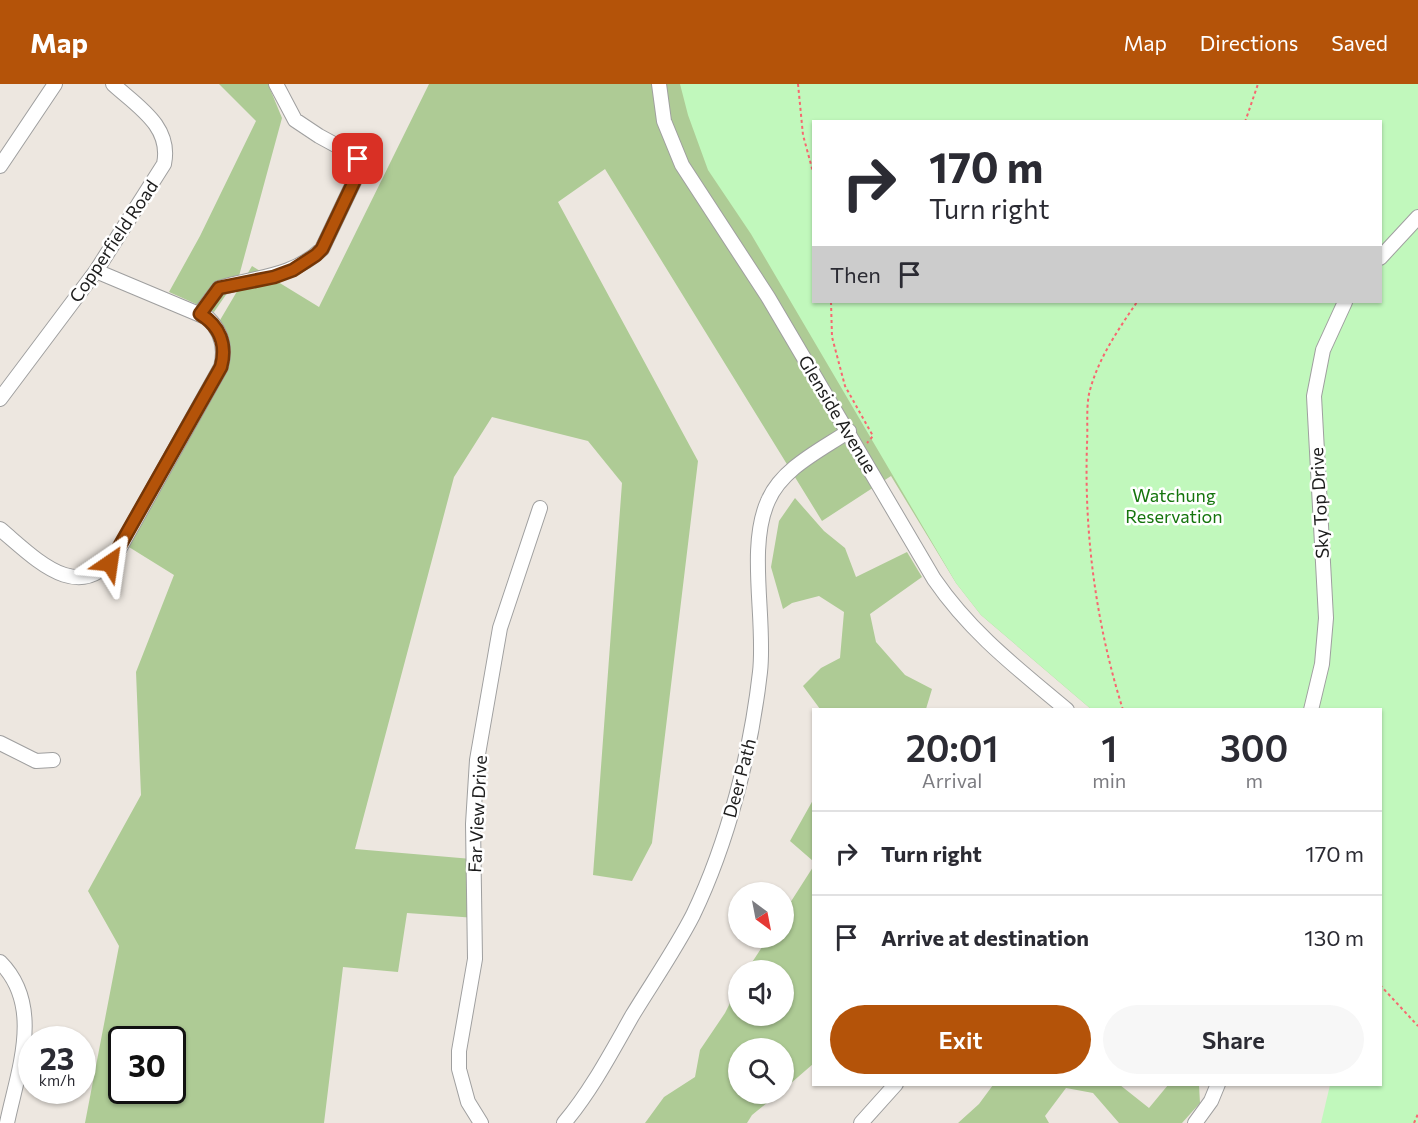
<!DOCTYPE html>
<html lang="en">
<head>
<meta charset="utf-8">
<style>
	:root { --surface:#fff; --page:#f7f7f7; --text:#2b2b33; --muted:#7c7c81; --line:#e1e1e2; --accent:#b45309 }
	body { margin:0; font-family:Commissioner,sans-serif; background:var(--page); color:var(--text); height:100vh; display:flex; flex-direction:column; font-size:22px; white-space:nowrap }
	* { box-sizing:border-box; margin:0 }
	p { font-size:20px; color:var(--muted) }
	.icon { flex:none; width:33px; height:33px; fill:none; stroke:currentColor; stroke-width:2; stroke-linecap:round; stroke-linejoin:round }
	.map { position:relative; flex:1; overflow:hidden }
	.details { position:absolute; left:812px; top:624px; width:570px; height:378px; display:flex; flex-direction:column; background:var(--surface); border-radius:0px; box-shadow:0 2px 4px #0004 }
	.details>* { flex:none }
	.hud { position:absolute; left:812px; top:36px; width:570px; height:183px; border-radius:0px; box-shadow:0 2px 4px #0004; background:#fff; color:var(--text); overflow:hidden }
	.needle { width:39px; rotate:148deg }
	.buttons { position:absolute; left:728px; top:798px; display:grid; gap:12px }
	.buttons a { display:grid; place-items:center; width:66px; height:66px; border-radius:50%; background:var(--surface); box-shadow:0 2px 4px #0004; font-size:30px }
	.speed { position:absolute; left:18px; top:942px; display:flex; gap:12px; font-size:30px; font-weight:700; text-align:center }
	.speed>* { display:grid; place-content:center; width:78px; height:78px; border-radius:50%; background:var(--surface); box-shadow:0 2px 4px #0004; line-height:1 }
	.speed small { font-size:15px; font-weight:400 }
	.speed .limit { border:3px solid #111; border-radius:9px; background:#fff; color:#111 }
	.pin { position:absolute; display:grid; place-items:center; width:51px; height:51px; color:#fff; margin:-26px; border-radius:12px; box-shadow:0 3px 9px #0006 }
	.me { position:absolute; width:66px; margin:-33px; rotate:32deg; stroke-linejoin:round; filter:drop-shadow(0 0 4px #0008) }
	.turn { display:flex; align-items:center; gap:21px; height:126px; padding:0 18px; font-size:27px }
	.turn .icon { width:78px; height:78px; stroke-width:2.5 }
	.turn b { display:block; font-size:42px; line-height:51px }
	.then { display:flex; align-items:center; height:57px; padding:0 18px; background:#0003; gap:12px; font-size:22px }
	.eta { display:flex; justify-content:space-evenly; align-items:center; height:102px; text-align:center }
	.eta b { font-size:36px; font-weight:600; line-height:42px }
	.action { display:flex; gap:12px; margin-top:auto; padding:12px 18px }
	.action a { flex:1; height:69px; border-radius:36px; background:var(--accent); color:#fff; font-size:24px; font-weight:600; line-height:69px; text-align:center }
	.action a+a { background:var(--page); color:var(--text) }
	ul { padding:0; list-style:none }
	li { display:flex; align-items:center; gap:18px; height:84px; padding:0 18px; border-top:2px solid var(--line) }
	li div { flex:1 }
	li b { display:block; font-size:22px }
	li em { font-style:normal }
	header { display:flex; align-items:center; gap:36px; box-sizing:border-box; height:84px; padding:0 30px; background:var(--accent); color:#fff }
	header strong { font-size:28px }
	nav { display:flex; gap:33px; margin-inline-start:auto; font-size:21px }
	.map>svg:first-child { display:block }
</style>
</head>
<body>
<header>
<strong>Map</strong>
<nav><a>Map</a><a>Directions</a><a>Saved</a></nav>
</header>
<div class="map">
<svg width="1418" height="1039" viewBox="0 0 1418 1039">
	<rect width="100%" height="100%" fill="#ede7e0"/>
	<!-- forest -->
	<path fill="#aecb95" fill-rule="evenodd" d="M 219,0 L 268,0 L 282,34 L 239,192 L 214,228 L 169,208 L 200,152 L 256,37 Z
		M 429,0 L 1418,0 L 1380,38 L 813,38 L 813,218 L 1091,625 L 981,531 L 956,499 L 891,392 L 822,437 L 605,85 L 558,118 L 698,377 L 652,759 L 632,797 L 593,791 L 622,399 L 588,357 L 492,333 L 454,393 L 355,765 L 472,775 L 476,834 L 407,829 L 398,888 L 343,883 L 324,1039 L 85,1039 L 119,862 L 88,807 L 141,711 L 136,588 L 174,491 L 116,455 L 220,281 L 213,248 L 252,182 L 319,223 ZM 122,956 L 172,956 L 172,1006 L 122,1006 Z
		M 795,414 L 824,447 L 845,464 L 856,493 L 907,468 L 922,493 L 870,530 L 876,558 L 905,591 L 932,605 L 926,625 L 820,625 L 803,602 L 821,584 L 840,574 L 844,528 L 819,512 L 792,519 L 783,525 L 771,483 L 779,437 Z
		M 813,716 L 813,777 L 790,757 Z
		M 813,783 L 813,980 L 783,1006 L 783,964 L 738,964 L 738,1010 L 778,1010 L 752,1031 L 747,1039 L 645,1039 L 664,1013 L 695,993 L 700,966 L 725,929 L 738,903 L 738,932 L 783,932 L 783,886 L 747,886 L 768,854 L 783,854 L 783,830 Z
		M 993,1001 L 1120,1001 L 1149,1024 L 1168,1001 L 1199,1001 L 1200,1019 L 1182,1039 L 1119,1039 L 1093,1009 L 1066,1004 L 1045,1032 L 1049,1039 L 958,1039 L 979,1020 Z"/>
	<!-- park -->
	<path fill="#c1f8bc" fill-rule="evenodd" d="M 680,0 L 1418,0 L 1418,1039 L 1321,1039 L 1330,1001 L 1380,1000 L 1380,626 L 1091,625 L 981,531 L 956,499 L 751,150 L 708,86 L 688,31 ZM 813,38 L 1380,38 L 1380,218 L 813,218 Z"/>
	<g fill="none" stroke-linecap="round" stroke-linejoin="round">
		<!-- minor casing -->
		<g stroke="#9f9f9f" stroke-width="16">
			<path id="minor" d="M 659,0 L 664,37 L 682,81 L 768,213 L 934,495 C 971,549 1017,584 1067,626
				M 0,82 L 55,0
				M 1380,174 L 1418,133
				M 200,229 L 219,204 C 255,193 293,193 322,165 L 360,85 L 358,75 L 354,71 L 319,52 L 295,36 L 276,0
				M 0,315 L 96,187 L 164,80 C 172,42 137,22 113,0
				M 0,445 C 35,474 79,523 117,469 L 221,283 C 226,264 222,248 208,234 L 96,187
				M 1311,626 L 1322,580 L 1326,534 L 1314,312 L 1323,266 L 1345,218
				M 0,659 L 36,677 L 53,676
				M 0,878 C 44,922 18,986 7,1039
				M 481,1039 L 468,1018 L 459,985 L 459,967 L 475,875 L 473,740 L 477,676 L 500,544 L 540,424
				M 564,1039 C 591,1007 611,969 632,932 C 652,899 675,866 693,831 C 728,758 751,668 760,588 C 766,537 747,463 768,417 C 782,384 821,366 849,347
				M 861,1039 L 896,1000
				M 1195,1039 L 1211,1017 L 1218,1000"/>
		</g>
		<!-- path -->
		<path stroke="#f7676f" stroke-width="2" stroke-dasharray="3 3" stroke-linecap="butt" d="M 798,0 L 803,51 L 813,88
			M 1245,38 L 1258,0
			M 831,218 L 832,253 L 845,302 L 873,352 L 867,359
			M 1123,626 C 1096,540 1084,450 1087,360 C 1088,344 1086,326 1089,310 C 1097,276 1118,246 1137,218
			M 1380,901 L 1418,942
			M 1414,1039 L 1418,1030"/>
		<!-- minor -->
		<use href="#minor" stroke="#fff" stroke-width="14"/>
	</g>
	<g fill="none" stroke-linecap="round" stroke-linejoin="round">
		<!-- route casing -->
		<g stroke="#753606" stroke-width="15">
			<path id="route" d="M 110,479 L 221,283 C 227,261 220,242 200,230 L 219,204 L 274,193 L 293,186 L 316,171 L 322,165 L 360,85 L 358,75"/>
		</g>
		<!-- route -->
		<use href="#route" stroke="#b45309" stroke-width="10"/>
	</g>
	<g text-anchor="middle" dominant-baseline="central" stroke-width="5" stroke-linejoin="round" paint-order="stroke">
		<!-- street labels -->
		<g font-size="18" fill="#1b1b1b" stroke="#fff">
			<text transform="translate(113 157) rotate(-56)">Copperfield Road</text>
			<text transform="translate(838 330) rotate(59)">Glenside Avenue</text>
			<text transform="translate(1319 419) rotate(-93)">Sky Top Drive</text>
			<text transform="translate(739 694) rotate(-75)">Deer Path</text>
			<text transform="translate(477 730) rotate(-87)">Far View Drive</text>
		</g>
		<!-- park labels -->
		<g font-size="18" fill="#15750d" stroke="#fff">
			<text x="1174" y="411">Watchung<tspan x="1174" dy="21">Reservation</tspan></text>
		</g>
	</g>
</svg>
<div class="buttons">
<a><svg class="needle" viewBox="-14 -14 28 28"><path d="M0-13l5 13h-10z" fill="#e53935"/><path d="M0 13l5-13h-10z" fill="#7c7c81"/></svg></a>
<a><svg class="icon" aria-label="sound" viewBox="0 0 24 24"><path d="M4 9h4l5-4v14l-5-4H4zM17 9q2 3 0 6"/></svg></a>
<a><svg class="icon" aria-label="search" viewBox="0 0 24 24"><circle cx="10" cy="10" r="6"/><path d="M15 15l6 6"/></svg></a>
</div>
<div class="speed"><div>23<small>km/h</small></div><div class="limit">30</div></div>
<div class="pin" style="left:358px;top:75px;background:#d93025"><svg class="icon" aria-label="arrive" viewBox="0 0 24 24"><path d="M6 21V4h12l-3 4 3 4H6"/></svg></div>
<svg class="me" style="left:110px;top:479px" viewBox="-20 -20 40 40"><path d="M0-17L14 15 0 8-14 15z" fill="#b45309" stroke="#fff" stroke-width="4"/></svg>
<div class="hud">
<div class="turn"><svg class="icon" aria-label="right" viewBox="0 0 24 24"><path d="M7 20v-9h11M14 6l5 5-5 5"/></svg><div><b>170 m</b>Turn right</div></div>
<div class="then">Then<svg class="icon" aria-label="arrive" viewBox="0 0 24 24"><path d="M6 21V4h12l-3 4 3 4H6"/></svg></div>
</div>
<section class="details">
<div class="eta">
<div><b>20:01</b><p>Arrival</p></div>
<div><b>1</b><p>min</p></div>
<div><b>300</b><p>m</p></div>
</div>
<ul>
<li><svg class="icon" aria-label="right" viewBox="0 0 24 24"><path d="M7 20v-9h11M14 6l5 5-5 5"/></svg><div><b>Turn right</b></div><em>170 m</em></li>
<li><svg class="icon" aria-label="arrive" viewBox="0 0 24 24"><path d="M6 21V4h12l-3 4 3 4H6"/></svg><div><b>Arrive at destination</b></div><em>130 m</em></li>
</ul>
<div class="action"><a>Exit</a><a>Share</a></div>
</section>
</div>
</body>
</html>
